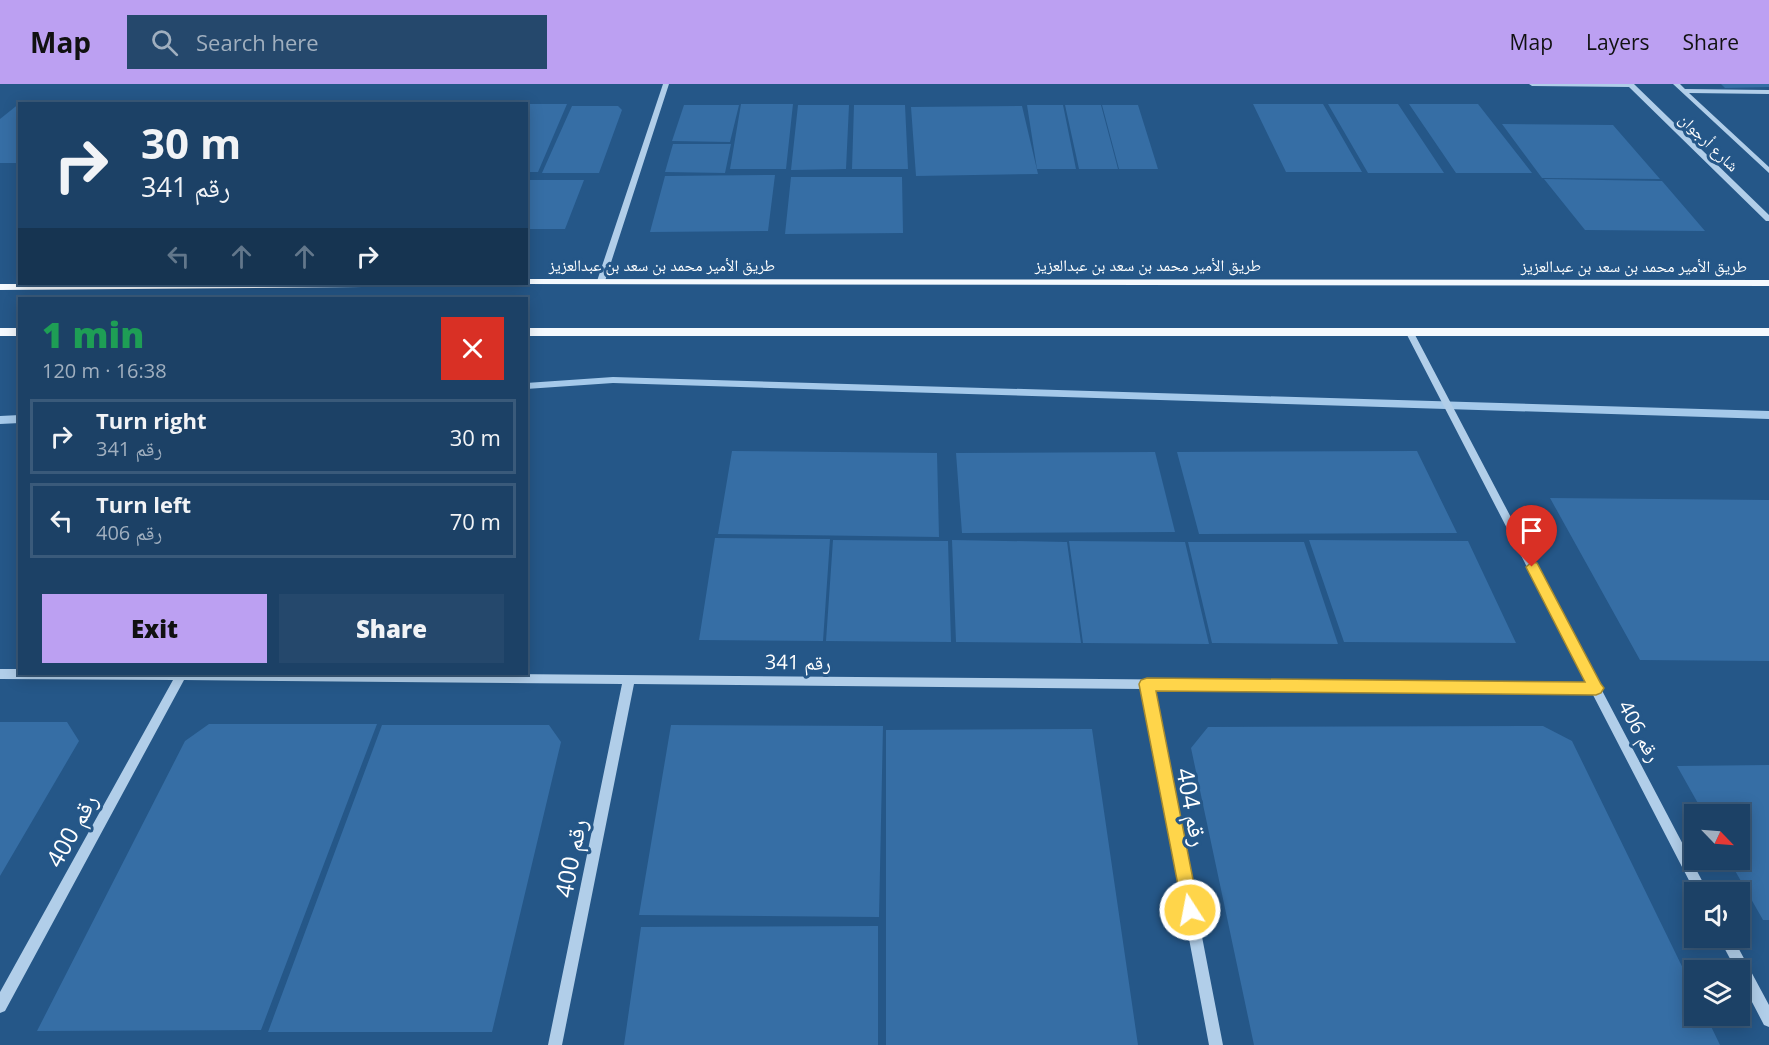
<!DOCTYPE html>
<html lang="en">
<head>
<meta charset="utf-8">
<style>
	:root { --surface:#1c4166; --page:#25486c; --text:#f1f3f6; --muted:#a0afbf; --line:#3a5a7a; --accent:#bca0f2 }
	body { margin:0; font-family:"Open Sans","Noto Naskh Arabic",sans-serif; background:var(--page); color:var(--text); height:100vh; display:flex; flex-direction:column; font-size:22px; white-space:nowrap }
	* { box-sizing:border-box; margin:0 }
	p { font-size:20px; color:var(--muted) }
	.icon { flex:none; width:33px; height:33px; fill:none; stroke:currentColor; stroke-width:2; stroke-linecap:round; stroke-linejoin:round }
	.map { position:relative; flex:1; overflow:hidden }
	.drawer { position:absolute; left:18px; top:213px; width:510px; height:378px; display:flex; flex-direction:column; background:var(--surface); border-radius:0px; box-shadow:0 3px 15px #0003,0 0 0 2px var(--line) }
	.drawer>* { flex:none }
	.top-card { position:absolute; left:18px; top:18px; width:510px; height:183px; border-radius:0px; box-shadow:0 3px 15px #0003,0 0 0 2px var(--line); background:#1c4166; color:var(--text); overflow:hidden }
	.needle { width:39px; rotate:115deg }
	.fabs { position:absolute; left:1684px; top:720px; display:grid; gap:12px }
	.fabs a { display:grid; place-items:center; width:66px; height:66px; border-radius:0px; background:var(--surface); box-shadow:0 3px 15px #0003,0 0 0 2px var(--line); font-size:30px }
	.pin { position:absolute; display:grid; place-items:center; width:51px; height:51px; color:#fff; margin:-62px -26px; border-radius:50% 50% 50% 0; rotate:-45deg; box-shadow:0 0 6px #0007 }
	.pin .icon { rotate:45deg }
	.me { position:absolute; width:66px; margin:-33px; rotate:349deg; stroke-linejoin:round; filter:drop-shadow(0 0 4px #0008) }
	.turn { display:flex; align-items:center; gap:21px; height:126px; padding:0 24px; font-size:27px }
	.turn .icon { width:78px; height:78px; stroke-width:2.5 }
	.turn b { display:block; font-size:42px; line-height:51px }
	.lanes { display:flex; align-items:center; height:57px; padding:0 24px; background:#0003; justify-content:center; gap:30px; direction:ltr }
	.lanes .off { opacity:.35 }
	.round { display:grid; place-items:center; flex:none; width:63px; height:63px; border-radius:0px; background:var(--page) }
	.headline { display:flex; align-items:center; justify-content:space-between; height:102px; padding:0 24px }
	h1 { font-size:36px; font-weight:800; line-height:45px; color:#1e9e55 }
	.primary-button { display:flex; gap:12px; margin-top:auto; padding:12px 24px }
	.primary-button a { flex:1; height:69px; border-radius:0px; background:var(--accent); color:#111; font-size:24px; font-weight:800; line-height:69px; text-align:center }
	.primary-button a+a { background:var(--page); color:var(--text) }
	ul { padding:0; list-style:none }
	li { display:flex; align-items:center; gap:18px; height:75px; margin:0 12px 9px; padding:0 12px; border:3px solid var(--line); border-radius:0px }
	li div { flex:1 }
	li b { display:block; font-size:22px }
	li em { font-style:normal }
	header { display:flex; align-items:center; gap:36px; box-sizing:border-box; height:84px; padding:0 30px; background:var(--accent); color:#111 }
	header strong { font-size:28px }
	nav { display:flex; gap:33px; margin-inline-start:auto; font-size:21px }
	.search { width:420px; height:54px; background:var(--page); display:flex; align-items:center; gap:15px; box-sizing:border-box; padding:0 21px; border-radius:0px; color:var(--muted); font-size:22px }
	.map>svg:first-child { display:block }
</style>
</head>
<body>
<header>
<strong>Map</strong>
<div class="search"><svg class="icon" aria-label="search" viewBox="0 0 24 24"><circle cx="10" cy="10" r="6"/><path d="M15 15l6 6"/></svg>Search here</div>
<nav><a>Map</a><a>Layers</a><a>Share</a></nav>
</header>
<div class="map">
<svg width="1769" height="961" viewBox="0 0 1769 961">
	<rect width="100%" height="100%" fill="#255788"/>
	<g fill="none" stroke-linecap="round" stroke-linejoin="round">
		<!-- stream -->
		<path fill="#a5c9ea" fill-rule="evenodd" d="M 613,293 L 1769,327 L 1769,335 L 613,299 L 526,305 L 526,299 Z
			M 20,331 L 20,339 L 0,340 L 0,332 Z"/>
	</g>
	<!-- building -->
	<path fill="#366ea5" d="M 1721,0 L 1769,0 L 1769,3 L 1725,4 Z
		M 174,16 L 222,16 L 219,20 L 170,20 Z
		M 20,19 L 20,79 L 0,79 L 0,35 Z
		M 526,20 L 567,20 L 538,88 L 526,88 Z
		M 741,20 L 793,20 L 786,85 L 730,85 Z
		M 1253,20 L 1323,20 L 1362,88 L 1286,88 Z
		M 1328,20 L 1398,20 L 1444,89 L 1368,89 Z
		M 1409,20 L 1478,20 L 1532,89 L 1456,89 Z
		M 684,21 L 739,21 L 730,58 L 672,57 Z
		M 798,21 L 849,21 L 846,85 L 791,86 Z
		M 854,21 L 905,21 L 908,85 L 852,85 Z
		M 1027,21 L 1063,21 L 1076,85 L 1037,85 Z
		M 1065,21 L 1101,21 L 1118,85 L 1079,85 Z
		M 1102,21 L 1138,21 L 1158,85 L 1119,85 Z
		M 572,22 L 618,22 L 622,26 L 599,89 L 542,89 Z
		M 1022,22 L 1038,90 L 916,92 L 911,23 Z
		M 1502,40 L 1613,41 L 1660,95 L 1542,94 Z
		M 673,60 L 731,60 L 725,89 L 665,88 Z
		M 775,91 L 768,147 L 650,148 L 665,92 Z
		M 791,93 L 902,93 L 903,149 L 785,150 Z
		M 1544,95 L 1662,97 L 1705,147 L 1585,146 Z
		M 526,96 L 584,96 L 565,145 L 526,145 Z
		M 732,367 L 937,369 L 939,453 L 718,450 Z
		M 1417,367 L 1457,449 L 1199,450 L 1177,368 Z
		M 1155,368 L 1175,448 L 962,449 L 956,369 Z
		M 1550,414 L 1769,416 L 1769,577 L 1640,576 Z
		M 715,454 L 830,455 L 823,557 L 699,556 Z
		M 833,456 L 948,457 L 951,558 L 826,557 Z
		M 952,456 L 1067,458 L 1081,559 L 956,558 Z
		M 1309,456 L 1468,457 L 1516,559 L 1344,558 Z
		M 1069,457 L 1185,458 L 1209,560 L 1083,559 Z
		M 1188,458 L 1304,458 L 1338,560 L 1212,559 Z
		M 0,638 L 67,638 L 79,657 L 0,792 Z
		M 209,640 L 377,640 L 261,946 L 37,947 L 185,657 Z
		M 382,641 L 549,641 L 561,658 L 492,948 L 268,948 Z
		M 671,641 L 883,642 L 879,833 L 639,831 Z
		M 1543,642 L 1572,657 L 1695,909 L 1695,932 L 1706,932 L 1720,961 L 1254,961 L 1191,664 L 1208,643 Z
		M 1092,645 L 1138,961 L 886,961 L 886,646 Z
		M 1769,681 L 1769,836 L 1763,836 L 1729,776 L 1740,776 L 1740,730 L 1704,730 L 1677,682 Z
		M 878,842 L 878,961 L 624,961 L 641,843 Z"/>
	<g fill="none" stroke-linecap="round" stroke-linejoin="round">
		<!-- minor -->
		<path fill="#b1cee9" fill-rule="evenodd" d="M 663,0 L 669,0 L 605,197 L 604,199 L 598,199 L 597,197 Z
			M 1529,0 L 1634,0 L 1769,131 L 1769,137 L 1766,137 L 1629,3 L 1532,2 Z
			M 1673,0 L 1680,0 L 1685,5 L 1769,6 L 1769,10 L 1689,9 L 1769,83 L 1769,89 Z
			M 1410,246 L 1414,249 L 1708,808 L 1695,808 L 1592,609 L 1154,605 L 1223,961 L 1209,961 L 1142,605 L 634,600 L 562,961 L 548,961 L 622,600 L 184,596 L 5,927 L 0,929 L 0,908 L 173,596 L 0,595 L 0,585 L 20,585 L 20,590 L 499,590 L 1587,599 L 1406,249 Z
			M 1719,854 L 1733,854 L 1769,921 L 1769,943 L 1764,941 L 1740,895 L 1740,886 L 1736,886 Z"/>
		<!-- major -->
		<path fill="#f4f9fe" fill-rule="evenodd" d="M 526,195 L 1769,196 L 1769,202 L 522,200 L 526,200 Z
			M 0,200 L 368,200 L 362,203 L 0,206 Z
			M 0,244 L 20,244 L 20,252 L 0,252 Z
			M 526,244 L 1769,244 L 1769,252 L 526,252 Z"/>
	</g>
	<!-- route -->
	<path fill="#ffd54a" stroke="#a68a30" stroke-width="1.5" d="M 1532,478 L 1537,479 L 1601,600 L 1604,604 L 1601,609 L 1596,611 L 1156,607 L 1199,826 L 1196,832 L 1190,834 L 1184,832 L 1139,600 L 1141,596 L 1147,594 L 1585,598 L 1526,483 Z"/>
	<g text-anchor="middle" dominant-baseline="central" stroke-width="6" stroke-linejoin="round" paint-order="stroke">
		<!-- far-street labels -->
		<g font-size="16" fill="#fff" stroke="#255788">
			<text transform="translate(1709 58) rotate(44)">شارع أرجوان</text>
			<text x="662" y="181">طريق الأمير محمد بن سعد بن عبدالعزيز</text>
			<text x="1148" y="181">طريق الأمير محمد بن سعد بن عبدالعزيز</text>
			<text x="1634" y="182">طريق الأمير محمد بن سعد بن عبدالعزيز</text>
		</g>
		<!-- street labels -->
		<g font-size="20" fill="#fff" stroke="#255788">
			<text transform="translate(798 578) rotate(1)">رقم 341</text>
			<text transform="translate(1640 647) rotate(62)">رقم 406</text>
		</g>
		<!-- near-street labels -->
		<g font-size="24" fill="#fff" stroke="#255788">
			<text transform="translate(1193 723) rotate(79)">رقم 404</text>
			<text transform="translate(71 746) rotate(-61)">رقم 400</text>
			<text transform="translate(570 774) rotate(-79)">رقم 400</text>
		</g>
	</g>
</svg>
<div class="fabs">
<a><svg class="needle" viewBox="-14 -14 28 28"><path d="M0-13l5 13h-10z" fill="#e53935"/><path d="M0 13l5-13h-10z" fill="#a0afbf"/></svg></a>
<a><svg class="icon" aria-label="sound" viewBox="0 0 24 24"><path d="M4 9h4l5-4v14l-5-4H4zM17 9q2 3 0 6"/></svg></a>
<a><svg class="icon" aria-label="layers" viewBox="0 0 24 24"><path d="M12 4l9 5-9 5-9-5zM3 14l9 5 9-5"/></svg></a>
</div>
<div class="pin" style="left:1532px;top:483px;background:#d93025"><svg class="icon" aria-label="arrive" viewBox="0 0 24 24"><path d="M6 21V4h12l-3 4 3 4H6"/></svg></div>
<svg class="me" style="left:1190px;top:826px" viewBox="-20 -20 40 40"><circle r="17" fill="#ffd54a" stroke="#fff" stroke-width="3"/><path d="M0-11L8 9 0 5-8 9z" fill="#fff"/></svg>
<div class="top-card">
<div class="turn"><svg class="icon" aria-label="right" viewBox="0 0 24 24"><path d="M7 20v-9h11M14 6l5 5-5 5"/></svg><div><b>30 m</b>رقم 341</div></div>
<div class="lanes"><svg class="icon off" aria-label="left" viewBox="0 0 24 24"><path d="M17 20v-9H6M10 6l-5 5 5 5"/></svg><svg class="icon off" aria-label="ahead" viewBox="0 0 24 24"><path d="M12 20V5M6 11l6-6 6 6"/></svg><svg class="icon off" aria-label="ahead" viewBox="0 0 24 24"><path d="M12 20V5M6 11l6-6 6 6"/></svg><svg class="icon" aria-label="right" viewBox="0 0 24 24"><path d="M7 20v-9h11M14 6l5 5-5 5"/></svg></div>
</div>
<section class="drawer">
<div class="headline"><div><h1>1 min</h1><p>120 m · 16:38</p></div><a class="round" style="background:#d93025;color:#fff"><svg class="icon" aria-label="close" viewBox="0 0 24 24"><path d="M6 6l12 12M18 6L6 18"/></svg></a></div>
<ul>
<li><svg class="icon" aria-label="right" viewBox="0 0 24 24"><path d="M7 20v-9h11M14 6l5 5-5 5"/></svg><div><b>Turn right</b><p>رقم 341</p></div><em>30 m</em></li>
<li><svg class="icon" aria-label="left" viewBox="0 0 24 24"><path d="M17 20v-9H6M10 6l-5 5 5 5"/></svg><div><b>Turn left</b><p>رقم 406</p></div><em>70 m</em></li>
</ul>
<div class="primary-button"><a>Exit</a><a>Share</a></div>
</section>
</div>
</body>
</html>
